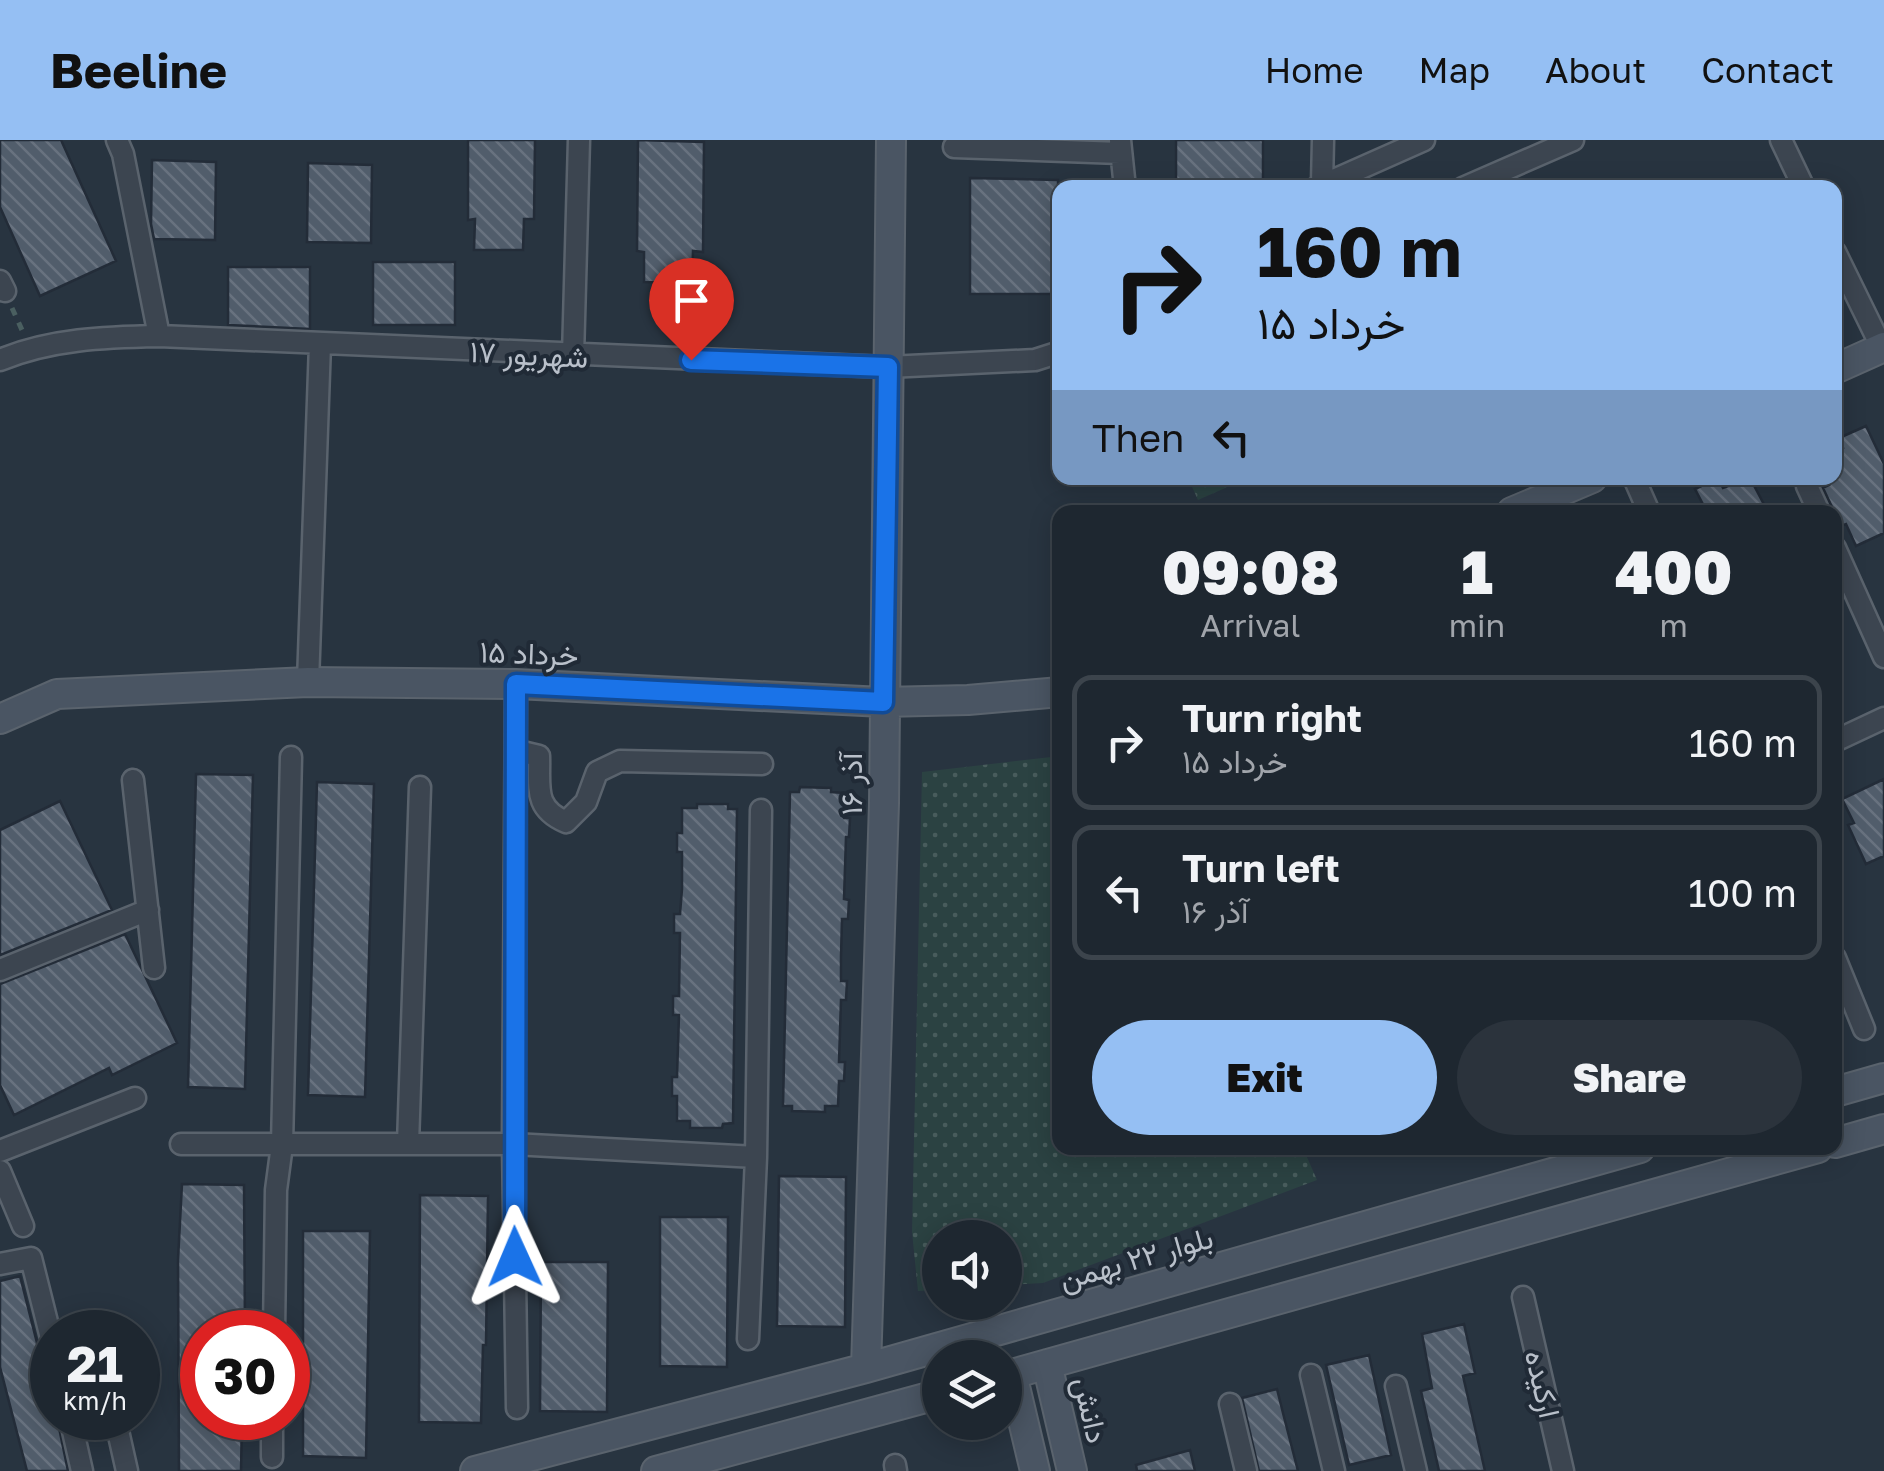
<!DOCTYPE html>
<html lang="en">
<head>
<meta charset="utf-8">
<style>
	:root { --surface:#1e2730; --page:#2b333c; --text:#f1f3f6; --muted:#a1a5ab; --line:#3c444c; --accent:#95bff3 }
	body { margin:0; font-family:"Golos Text",Vazirmatn,sans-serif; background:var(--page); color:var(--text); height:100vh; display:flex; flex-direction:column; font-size:38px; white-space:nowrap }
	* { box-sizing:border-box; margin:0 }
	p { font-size:32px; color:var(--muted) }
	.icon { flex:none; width:55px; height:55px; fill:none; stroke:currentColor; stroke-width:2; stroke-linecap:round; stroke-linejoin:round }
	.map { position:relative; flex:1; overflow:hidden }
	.details { position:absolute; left:1052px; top:365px; width:790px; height:650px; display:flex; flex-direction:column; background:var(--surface); border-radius:20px; box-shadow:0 5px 25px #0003,0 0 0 2px var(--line) }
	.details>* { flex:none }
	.banner { position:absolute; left:1052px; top:40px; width:790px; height:305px; border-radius:20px; box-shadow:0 5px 25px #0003,0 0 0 2px var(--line); background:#95bff3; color:#111; overflow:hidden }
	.tools { position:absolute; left:922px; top:1080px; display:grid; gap:20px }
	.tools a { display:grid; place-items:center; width:100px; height:100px; border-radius:50%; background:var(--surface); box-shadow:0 5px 25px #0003,0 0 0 2px var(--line); font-size:50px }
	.speed { position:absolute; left:30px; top:1170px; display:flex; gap:20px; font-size:50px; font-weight:700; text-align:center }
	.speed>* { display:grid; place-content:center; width:130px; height:130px; border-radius:50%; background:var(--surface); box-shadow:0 5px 25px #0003,0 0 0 2px var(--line); line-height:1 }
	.speed small { font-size:25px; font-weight:400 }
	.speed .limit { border:15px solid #d22; background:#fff; color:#111 }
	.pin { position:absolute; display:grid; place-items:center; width:85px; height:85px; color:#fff; margin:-102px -42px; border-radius:50% 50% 50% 0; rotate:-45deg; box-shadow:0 0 10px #0007 }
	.pin .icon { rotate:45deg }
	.me { position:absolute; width:110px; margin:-55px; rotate:359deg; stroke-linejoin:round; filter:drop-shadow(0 0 8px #0008) }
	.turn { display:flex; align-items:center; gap:35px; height:210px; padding:0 40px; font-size:45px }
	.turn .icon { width:130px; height:130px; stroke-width:2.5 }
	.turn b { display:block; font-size:70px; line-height:85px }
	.then { display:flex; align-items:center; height:95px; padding:0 40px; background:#0003; gap:20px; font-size:38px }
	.eta { display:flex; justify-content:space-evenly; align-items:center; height:170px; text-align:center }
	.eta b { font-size:60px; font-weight:800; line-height:70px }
	.button { display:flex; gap:20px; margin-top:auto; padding:20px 40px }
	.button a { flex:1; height:115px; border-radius:60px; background:var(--accent); color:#111; font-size:40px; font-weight:800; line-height:115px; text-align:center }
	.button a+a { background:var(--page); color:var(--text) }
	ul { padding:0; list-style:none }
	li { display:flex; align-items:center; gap:30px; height:135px; margin:0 20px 15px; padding:0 20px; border:5px solid var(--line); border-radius:20px }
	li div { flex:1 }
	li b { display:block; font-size:38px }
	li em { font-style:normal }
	header { display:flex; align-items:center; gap:60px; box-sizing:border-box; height:140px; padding:0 50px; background:var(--accent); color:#111 }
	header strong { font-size:48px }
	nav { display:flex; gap:55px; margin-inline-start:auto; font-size:35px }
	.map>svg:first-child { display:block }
</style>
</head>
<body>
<header>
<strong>Beeline</strong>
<nav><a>Home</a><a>Map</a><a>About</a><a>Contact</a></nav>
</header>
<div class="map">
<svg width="1884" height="1331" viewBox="0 0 1884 1331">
	<defs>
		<pattern id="park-dots" width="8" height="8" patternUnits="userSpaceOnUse" patternTransform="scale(2.5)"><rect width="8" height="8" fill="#2b4242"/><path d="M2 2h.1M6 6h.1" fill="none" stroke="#485c5c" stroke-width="1.8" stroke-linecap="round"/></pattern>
		<pattern id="building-back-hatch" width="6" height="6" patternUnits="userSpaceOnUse" patternTransform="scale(2.5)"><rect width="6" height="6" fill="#515d6b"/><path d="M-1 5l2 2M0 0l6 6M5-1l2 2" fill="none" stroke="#68727f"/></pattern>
	</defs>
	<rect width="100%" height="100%" fill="#283440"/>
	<!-- park -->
	<path fill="url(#park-dots)" d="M 1188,338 L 1248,338 L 1198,360 Z
		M 1060,616 L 1060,1008 L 1303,1008 L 1317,1040 L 1043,1143 L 1005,1145 L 1005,1098 L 940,1098 L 940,1150 L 918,1151 L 912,1092 L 922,632 Z"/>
	<!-- building -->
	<path fill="url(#building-back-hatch)" stroke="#232c38" stroke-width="2.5" d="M 0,0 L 61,0 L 116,121 L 40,156 L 0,67 Z
		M 468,0 L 535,0 L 534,79 L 524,79 L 523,110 L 474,110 L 475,79 L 468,80 Z
		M 638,0 L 704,2 L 703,112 L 693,111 L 692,143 L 644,142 L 644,112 L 637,111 Z
		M 1176,0 L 1263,0 L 1263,48 L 1176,48 Z
		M 152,20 L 216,22 L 215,100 L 154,99 L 151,84 Z
		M 308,23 L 372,25 L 371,103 L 307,102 Z
		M 970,38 L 1058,40 L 1060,141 L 1057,142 L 1057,154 L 970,154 Z
		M 373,122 L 455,122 L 455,185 L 373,185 Z
		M 228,127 L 310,127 L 310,189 L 228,185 Z
		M 1866,286 L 1884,324 L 1884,393 L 1856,406 L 1846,384 L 1841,386 L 1823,348 L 1829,345 L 1825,338 L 1835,338 L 1835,312 L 1843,308 L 1839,298 Z
		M 1718,338 L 1723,348 L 1750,338 L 1768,372 L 1707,372 L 1695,349 Z
		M 196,634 L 253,635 L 245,949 L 188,947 Z
		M 1884,639 L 1884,716 L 1866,724 L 1848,685 L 1854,683 L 1842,659 Z
		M 317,642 L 374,644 L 365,957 L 308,955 Z
		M 800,647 L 831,648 L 831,652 L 845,653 L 844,678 L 850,678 L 849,697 L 846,697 L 844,759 L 849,760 L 848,779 L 842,779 L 841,816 L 841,841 L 847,841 L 846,860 L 841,860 L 839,922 L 845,922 L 844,941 L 839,941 L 838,966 L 825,966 L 825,972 L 792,971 L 792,966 L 783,966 L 790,652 L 799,652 Z
		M 60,661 L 112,770 L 0,815 L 0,690 Z
		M 697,664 L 728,664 L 728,669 L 737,669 L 733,983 L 723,984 L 722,988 L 690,988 L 690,981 L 677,981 L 677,956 L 672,956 L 672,937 L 677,937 L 679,875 L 673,875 L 673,856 L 679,856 L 680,793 L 674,793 L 674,774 L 680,774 L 682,749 L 682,712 L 677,712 L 677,693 L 682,693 L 682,668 L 697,668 Z
		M 125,794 L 177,903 L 112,935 L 109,928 L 14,975 L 0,945 L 0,844 Z
		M 779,1036 L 846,1037 L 845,1187 L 777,1186 Z
		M 182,1044 L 244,1045 L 245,1192 L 202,1192 L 202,1278 L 242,1278 L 241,1331 L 179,1331 L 178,1120 Z
		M 420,1055 L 488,1056 L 486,1205 L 483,1205 L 481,1283 L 419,1282 Z
		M 660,1077 L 728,1077 L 727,1227 L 660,1226 Z
		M 303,1091 L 370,1091 L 366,1318 L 303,1316 Z
		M 541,1122 L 608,1122 L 607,1272 L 540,1271 Z
		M 20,1136 L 52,1262 L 52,1278 L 57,1278 L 68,1331 L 27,1331 L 0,1227 L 0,1141 Z
		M 1464,1184 L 1475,1233 L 1463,1236 L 1485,1331 L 1439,1331 L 1421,1251 L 1432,1248 L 1422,1194 Z
		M 1369,1215 L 1391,1315 L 1349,1325 L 1326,1225 Z
		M 1277,1249 L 1284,1277 L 1298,1331 L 1259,1331 L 1242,1258 Z
		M 1190,1310 L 1195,1331 L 1137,1331 L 1136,1325 Z"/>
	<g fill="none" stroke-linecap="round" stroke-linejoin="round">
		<!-- street casing -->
		<g stroke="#5a636d" stroke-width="25">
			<path id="street" d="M 117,0 L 123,14 L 159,196
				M 1120,0 L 1125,48
				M 1781,0 L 1804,48
				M 954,7 L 1120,13
				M 1322,44 L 1323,0
				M 1316,48 L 1424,0
				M 1463,48 L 1573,0
				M 1835,112 L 1882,208
				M 0,141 L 5,151
				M 573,216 L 579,0
				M 0,220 C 50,199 106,197 159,196 L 888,227 L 1035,220 L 1060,212
				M 1634,338 L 1649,372
				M 1807,346 L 1819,372
				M 1835,408 L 1884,517
				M 308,542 L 320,204
				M 516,544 L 513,1004 L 517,1268
				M 1835,601 L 1884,578
				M 518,611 L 539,616 C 540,647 533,668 566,682 L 586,662 L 597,632 L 620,621 L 762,624
				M 133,640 L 154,828
				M 1835,818 L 1864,889
				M 0,830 L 148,770
				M 181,1004 L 513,1004 L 756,1017
				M 408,1004 L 420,647
				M 0,1011 L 135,958
				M 0,1031 L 23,1086
				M 0,1124 L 31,1118 L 52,1202
				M 1523,1157 L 1563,1331
				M 274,1192 L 276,1050 L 282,1005 L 291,617
				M 748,1199 L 756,1017 L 761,670
				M 1311,1235 L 1334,1331
				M 1396,1246 L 1416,1331
				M 1230,1264 L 1246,1331
				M 70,1278 L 82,1331
				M 96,1278 L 116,1282 L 127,1331
				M 272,1317 L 272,1278
				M 895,1325 L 896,1331"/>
		</g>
		<!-- secondary casing -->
		<g stroke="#5a636d" stroke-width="32">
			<path id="secondary" d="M 1835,229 L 1884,207
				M 1512,372 L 1592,338
				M 0,579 L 57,554 L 308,542 L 516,544 L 883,562 L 968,560 L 1060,552
				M 1835,952 L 1884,938
				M 1835,1003 L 1884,989
				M 1047,1224 L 1072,1331
				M 866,1228 L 884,663 L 891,0
				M 1012,1234 L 1035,1331
				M 1005,1236 L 1818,1008
				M 475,1331 L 866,1228 L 1640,1008
				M 656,1331 L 940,1254"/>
		</g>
		<!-- path -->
		<path stroke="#4a5f60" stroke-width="5" stroke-dasharray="8 8" stroke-linecap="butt" d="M 12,168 L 22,190"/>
		<!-- street -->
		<use href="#street" stroke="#3c4550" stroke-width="20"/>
		<!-- secondary -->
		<use href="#secondary" stroke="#4a5563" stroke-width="28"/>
	</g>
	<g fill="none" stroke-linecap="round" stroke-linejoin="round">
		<!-- route casing -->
		<g stroke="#114b97" stroke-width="25">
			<path id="route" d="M 515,1117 L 516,544 L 883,562 L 888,227 L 691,220"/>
		</g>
		<!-- route -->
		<use href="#route" stroke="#1a73e8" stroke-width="18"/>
	</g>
	<g text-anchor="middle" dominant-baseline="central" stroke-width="8" stroke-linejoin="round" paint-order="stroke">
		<!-- street labels -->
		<g font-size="30" fill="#b9c0ca" stroke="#202a36">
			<text transform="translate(529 214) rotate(3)">۱۷ شهریور</text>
			<text transform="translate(529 513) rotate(2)">۱۵ خرداد</text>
			<text transform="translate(851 644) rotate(-90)">۱۶ آذر</text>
			<text transform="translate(1136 1118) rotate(-16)">بلوار ۲۲ بهمن</text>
			<text transform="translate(1543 1244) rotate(77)">ارکیده</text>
			<text transform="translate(1091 1270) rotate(77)">دانش</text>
		</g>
	</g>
</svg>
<div class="tools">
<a><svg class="icon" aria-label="sound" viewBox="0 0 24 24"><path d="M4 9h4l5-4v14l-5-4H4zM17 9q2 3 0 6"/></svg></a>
<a><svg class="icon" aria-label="layers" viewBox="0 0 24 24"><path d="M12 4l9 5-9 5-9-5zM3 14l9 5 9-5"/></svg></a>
</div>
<div class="speed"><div>21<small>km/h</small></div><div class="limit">30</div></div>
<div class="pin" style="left:691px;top:220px;background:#d93025"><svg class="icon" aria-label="arrive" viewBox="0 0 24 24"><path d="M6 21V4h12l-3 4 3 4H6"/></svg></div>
<svg class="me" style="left:515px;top:1117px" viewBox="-20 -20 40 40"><path d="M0-17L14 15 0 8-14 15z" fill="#1a73e8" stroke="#fff" stroke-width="4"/></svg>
<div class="banner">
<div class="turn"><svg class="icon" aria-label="right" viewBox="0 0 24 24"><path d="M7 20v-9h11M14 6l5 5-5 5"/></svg><div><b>160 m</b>۱۵ خرداد</div></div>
<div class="then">Then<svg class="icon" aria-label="left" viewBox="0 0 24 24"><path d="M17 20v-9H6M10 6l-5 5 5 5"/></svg></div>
</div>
<section class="details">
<div class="eta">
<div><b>09:08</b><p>Arrival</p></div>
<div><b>1</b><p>min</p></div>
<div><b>400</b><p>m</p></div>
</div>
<ul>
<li><svg class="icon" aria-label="right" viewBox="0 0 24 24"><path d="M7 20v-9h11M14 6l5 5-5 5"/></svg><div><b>Turn right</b><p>۱۵ خرداد</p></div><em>160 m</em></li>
<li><svg class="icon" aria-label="left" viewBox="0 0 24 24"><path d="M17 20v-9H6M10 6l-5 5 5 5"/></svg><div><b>Turn left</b><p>۱۶ آذر</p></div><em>100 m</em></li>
</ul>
<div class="button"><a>Exit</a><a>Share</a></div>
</section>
</div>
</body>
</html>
